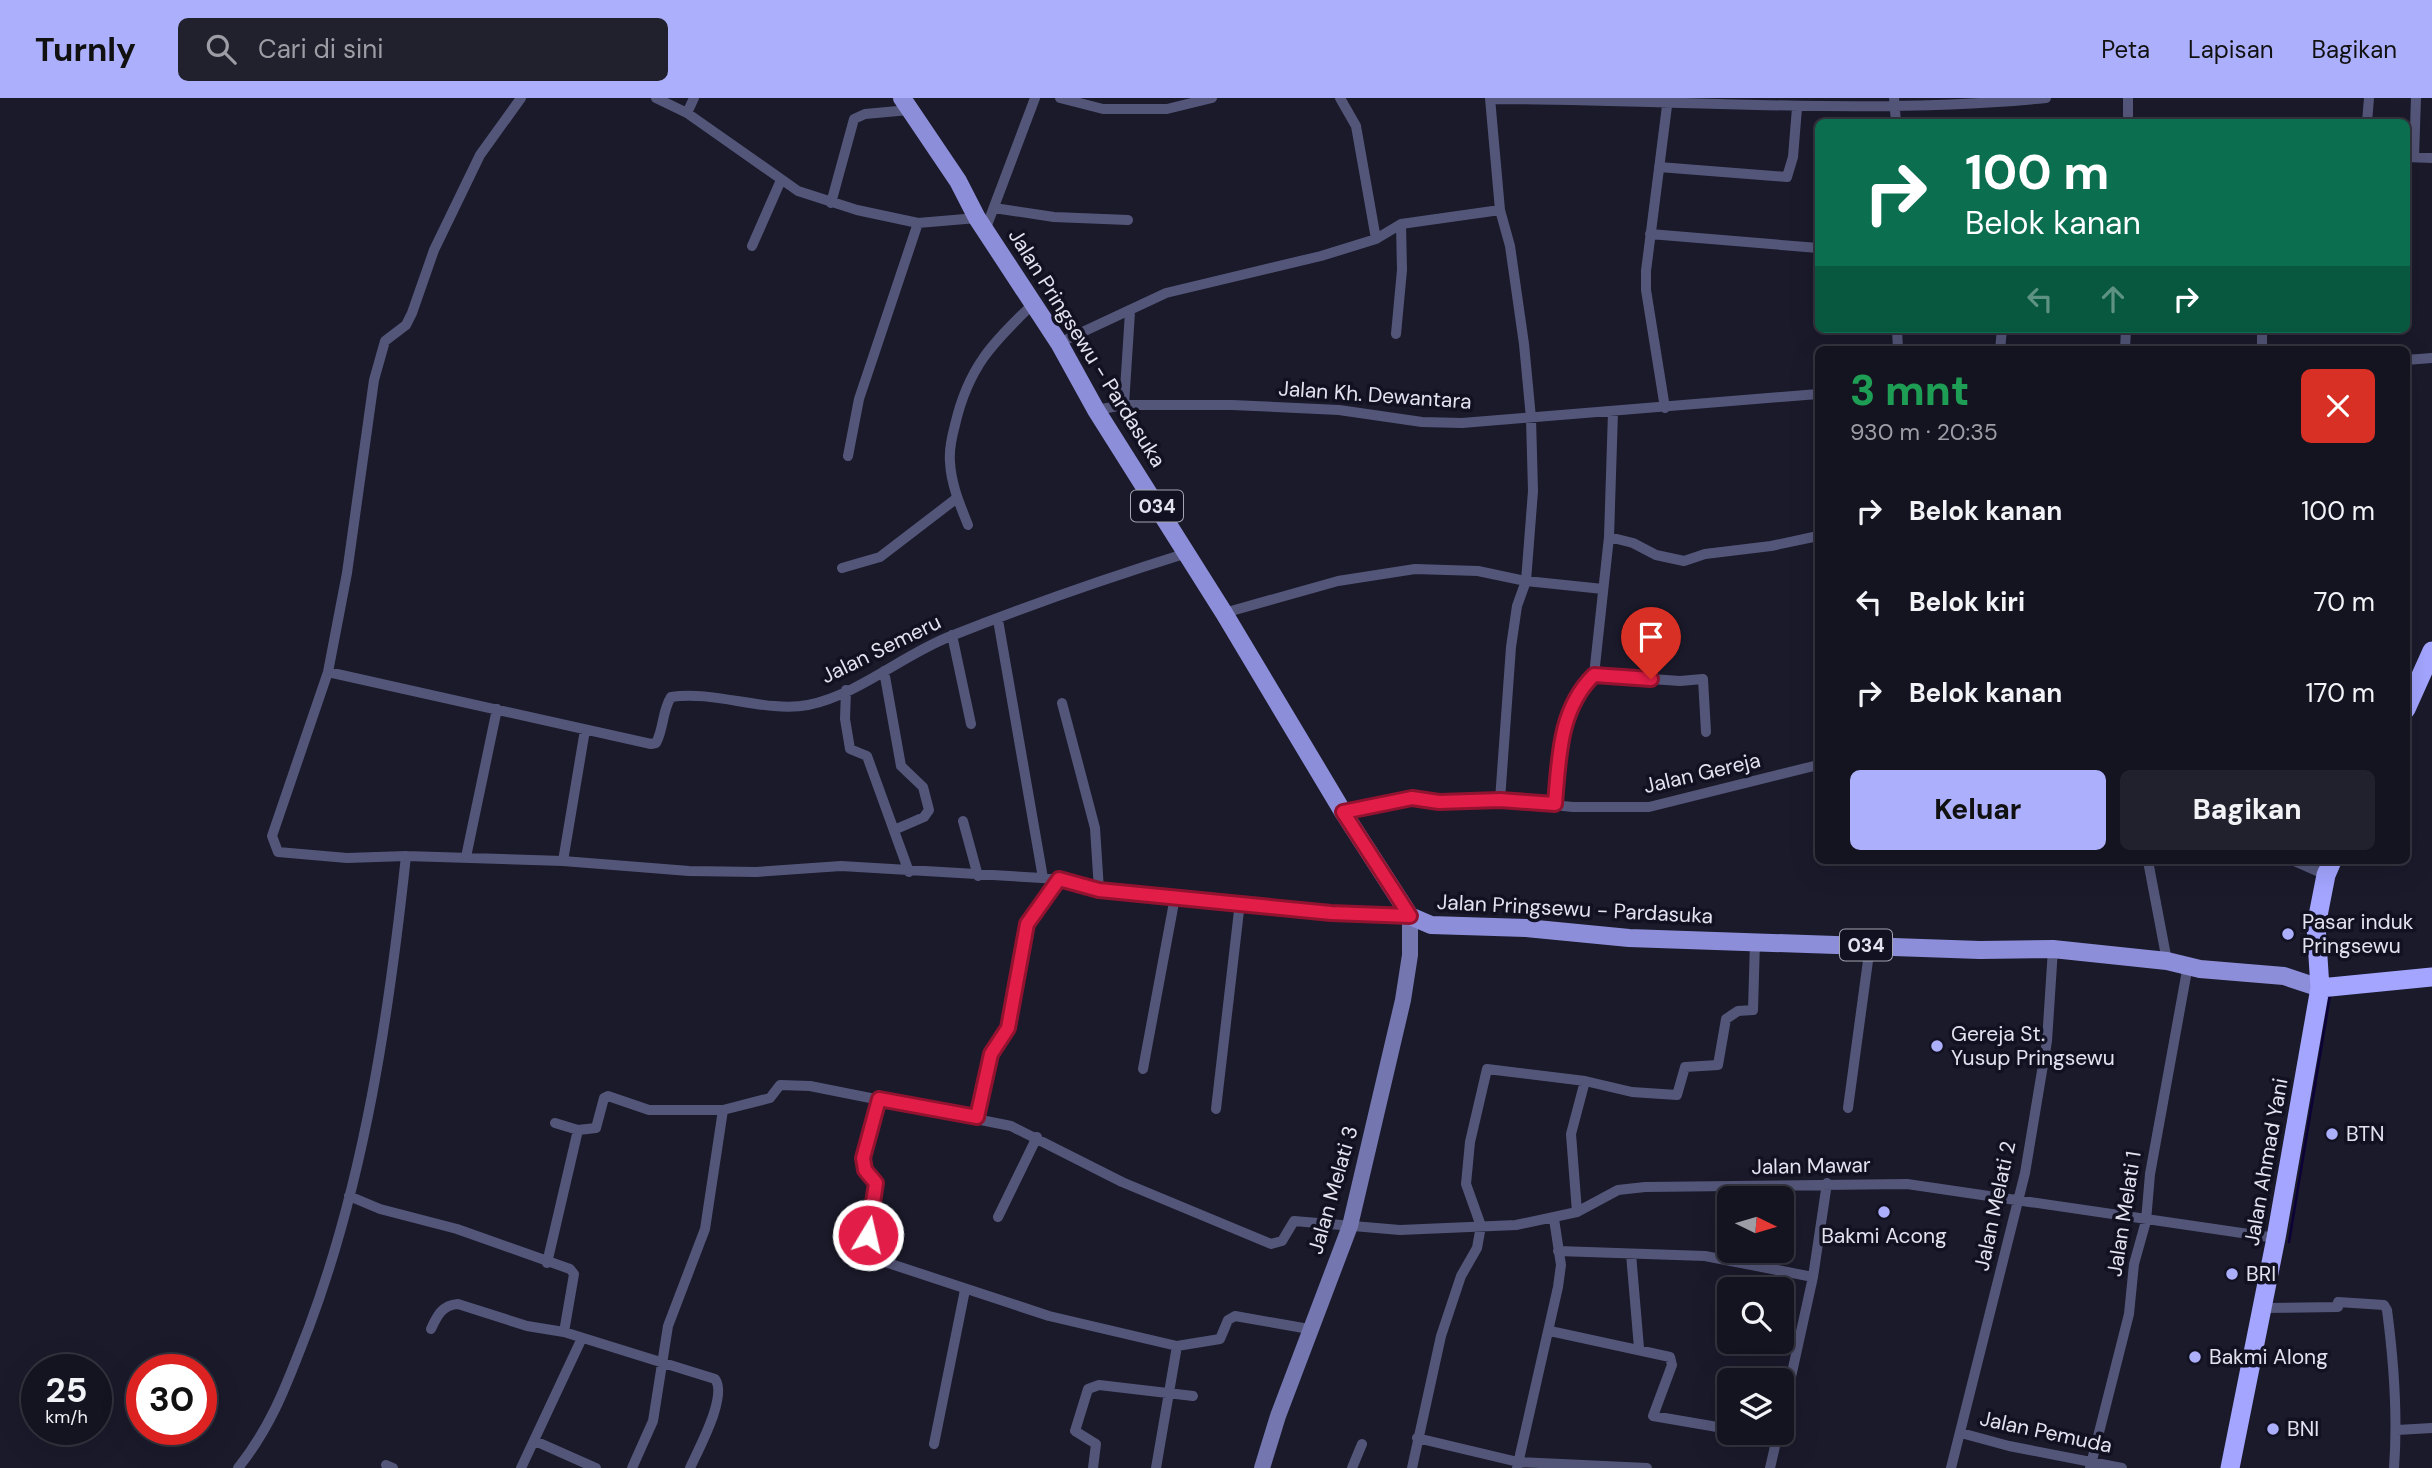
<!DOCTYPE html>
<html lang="id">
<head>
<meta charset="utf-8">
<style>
	:root { --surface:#141420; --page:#21212d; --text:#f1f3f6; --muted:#9d9ea5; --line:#33333e; --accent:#acaffb }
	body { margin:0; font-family:"DM Sans",sans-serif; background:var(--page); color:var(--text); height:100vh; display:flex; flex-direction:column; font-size:26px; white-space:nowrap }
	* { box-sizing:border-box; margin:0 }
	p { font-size:23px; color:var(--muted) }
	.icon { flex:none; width:38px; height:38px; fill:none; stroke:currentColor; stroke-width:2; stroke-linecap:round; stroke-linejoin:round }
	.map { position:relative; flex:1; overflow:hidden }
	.panel { position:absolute; left:1815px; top:248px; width:595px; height:518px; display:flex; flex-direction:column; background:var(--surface); border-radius:10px; box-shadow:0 7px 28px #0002,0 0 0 2px var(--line) }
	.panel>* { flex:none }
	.hud { position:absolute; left:1815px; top:21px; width:595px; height:214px; border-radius:10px; box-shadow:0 7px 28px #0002,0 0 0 2px var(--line); background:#0b6e4f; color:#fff; overflow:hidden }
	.needle { width:46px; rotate:95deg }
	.fabs { position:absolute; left:1717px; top:1088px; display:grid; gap:14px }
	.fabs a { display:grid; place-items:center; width:77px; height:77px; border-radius:10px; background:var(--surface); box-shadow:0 7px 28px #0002,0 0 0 2px var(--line); font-size:35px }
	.speed { position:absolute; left:21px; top:1256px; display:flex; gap:14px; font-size:35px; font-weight:700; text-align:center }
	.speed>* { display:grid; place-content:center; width:91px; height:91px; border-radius:50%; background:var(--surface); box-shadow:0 7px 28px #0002,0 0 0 2px var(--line); line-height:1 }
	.speed small { font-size:18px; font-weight:400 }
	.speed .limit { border:10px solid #d22; background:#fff; color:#111 }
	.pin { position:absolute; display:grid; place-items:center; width:60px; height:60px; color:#fff; margin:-72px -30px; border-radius:50% 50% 50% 0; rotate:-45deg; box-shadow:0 0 7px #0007 }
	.pin .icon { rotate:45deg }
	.me { position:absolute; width:77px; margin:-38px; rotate:9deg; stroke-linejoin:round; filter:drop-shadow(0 0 5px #0008) }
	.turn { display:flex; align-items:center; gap:24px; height:147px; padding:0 35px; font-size:32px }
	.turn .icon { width:91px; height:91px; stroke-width:2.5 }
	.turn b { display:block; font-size:49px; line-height:60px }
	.lanes { display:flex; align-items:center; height:66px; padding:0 35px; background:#0003; justify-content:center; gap:35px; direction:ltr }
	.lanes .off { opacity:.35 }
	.round { display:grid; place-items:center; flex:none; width:74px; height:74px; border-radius:10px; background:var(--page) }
	.summary { display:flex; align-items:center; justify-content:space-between; height:119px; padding:0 35px }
	h1 { font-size:42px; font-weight:800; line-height:52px; color:#1e9e55 }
	.button { display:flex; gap:14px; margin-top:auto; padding:14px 35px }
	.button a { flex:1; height:80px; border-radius:10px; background:var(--accent); color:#111; font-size:28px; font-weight:800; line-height:80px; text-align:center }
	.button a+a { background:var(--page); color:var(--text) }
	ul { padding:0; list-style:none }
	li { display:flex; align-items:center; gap:21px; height:91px; padding:0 35px }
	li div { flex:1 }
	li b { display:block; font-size:26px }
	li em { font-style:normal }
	header { display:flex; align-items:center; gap:42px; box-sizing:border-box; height:98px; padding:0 35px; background:var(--accent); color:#111 }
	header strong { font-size:33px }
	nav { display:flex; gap:38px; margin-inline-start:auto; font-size:24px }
	.search { width:490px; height:63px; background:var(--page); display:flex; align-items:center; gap:18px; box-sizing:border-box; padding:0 24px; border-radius:10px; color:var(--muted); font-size:26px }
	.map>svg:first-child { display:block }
</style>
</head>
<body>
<header>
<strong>Turnly</strong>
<div class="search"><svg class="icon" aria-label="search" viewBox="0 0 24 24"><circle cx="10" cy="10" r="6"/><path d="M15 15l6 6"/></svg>Cari di sini</div>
<nav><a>Peta</a><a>Lapisan</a><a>Bagikan</a></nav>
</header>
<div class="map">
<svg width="2432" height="1370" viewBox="0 0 2432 1370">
	<rect width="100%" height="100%" fill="#1a1a2b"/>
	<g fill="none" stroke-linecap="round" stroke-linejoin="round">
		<!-- stream -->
		<path stroke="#0c0037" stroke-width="2.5" d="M 2289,1144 L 2330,897"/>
		<!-- street -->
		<path stroke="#545679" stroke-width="10" d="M 521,0 L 480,57 L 434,152 L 412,215 L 406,227 L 385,243 L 374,282 L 347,475 L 328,574 L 272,738 L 278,754 L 347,760 L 406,758 L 563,763 L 689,773 L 756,774 L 841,768 L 1059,781 L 1099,792 L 1331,815 L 1410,818
			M 656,0 L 687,15 L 798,93 L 857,112 L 918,125 L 977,120
			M 1060,0 L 1103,11 L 1167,11 L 1212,0
			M 1340,0 L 1356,28 L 1376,141
			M 1490,0 L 1500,112 L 1510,148 L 1524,246 L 1531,320 L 1533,393 L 1526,483 L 1517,508 L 1511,549 L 1500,702
			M 1894,0 L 1896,24
			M 1490,1 C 1676,1 1860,18 2046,0
			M 687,15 L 694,0
			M 2128,24 L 2128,0
			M 2367,24 L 2369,0
			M 2406,59 L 2432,60
			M 2414,59 L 2416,0
			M 1659,69 L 1787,79 L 1793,59 L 1797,10
			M 831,105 L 854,21 L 865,16 L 909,12
			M 994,110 L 1054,119 L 1128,122
			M 986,130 L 1035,0
			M 1650,136 L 1818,150
			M 752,148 L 781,82
			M 1897,231 L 1898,252
			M 2262,231 L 2262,252
			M 1396,236 L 1402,172 L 1401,126
			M 1059,245 L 1166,195 L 1321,158 L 1376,141 L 1401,126 L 1500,112
			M 2000,252 L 2002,231
			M 2125,252 L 2126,231
			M 2406,262 L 2432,260
			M 1124,307 L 1130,214
			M 1665,310 L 1646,192 L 1646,173 L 1668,0
			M 1096,312 L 1124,307 L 1232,307 L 1339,312 L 1422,324 L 1462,325 L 1818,296
			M 848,358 L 859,301 L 918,125
			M 968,427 C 960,407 951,386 950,364 C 949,353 952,338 955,327 C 968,270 992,245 1033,206
			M 1609,439 L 1633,445 L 1656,457 L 1684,463 L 1705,456 L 1771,448 L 1818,438
			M 842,470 L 880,459 L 957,400
			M 1224,515 L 1338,483 L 1415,471 L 1478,473 L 1526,483 L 1603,491
			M 998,522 L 1043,780
			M 952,537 L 971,626
			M 884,573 L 901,668 L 923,689 L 929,712 L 924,719 L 894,732
			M 328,574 L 651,646 L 656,645 C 664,630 662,613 671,599 C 714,592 766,615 808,607 C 860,596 902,557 951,538 C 1029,507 1107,480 1187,455
			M 1594,577 L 1680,583 L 1703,581 L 1706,634
			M 846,592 L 845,621 L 850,651 L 867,658 L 909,774
			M 1062,605 L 1095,730 L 1099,792
			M 1555,706 L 1562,636 L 1566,620 L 1594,577 L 1609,439 L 1613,314
			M 1343,714 L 1412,700 L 1439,704 L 1500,702 L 1573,709 L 1649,709 L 1818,667
			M 963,723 L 978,778
			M 466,759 L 497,611
			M 563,763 L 585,632
			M 2148,763 L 2167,863
			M 2294,763 L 2326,777
			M 1143,971 L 1175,799
			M 879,1001 L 863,1066 L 876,1085 C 872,1110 858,1145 882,1163 L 1049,1218 L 1177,1248 L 1220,1241 L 1228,1222 L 1235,1218 L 1309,1231
			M 1848,1010 L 1870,848
			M 1216,1011 L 1240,804
			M 977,1019 L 991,956 L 1008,930 L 1027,826 L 1059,781
			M 555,1025 L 578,1032 L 596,1030 L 604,1000 L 608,998 L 649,1012 L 723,1012 L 770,1000 L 780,987 L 810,988 L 1011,1028 L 1122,1084 L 1271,1146 L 1282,1143 L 1294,1123 L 1400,1132 L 1516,1127 L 1577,1114 L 1618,1092 L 1645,1089 L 1907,1086 L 2276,1140
			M 349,1098 L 380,1111 L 457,1131 L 570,1171 L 574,1176 L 573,1182 L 564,1234
			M 1577,1114 L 1571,1036 L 1585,983
			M 998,1119 L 1037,1039
			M 1558,1153 L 1705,1158 L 1813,1179
			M 1631,1156 L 1639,1250
			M 547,1165 L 578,1032
			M 2260,1210 L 2338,1209 L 2338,1204 L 2384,1207 L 2387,1212 C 2394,1265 2398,1317 2394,1370
			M 431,1231 C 437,1218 442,1207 458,1206 L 527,1228 L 564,1234 L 715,1281 C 728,1298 698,1352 690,1370
			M 1550,1233 L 1670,1259 L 1672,1267 L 1653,1318 L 1729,1331
			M 1782,1320 L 1813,1179 L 1827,1085
			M 2397,1332 L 2432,1330
			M 1761,1335 L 1777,1338
			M 1961,1335 L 2009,1348 L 2122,1370
			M 1417,1340 L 1518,1364 L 1647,1370
			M 535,1343 L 596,1370
			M 934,1346 L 965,1192
			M 386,1367 L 393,1370
			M 238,1370 C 274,1325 288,1282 309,1229 C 365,1079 389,916 406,758
			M 521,1370 L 582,1240
			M 632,1370 L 653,1323 L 668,1228 L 705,1131 L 723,1012
			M 1093,1370 L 1096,1346 L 1075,1333 L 1088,1291 L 1099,1287 L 1193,1298
			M 1156,1370 L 1177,1248
			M 1352,1370 L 1362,1346
			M 1412,1370 L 1441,1238 L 1461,1178 L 1477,1150 L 1481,1128 L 1466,1086 L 1470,1044 L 1487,971 L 1585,983 L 1632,994 L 1677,997 L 1685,969 L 1718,967 L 1726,921 L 1738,913 L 1753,912 L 1755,843
			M 1517,1370 L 1558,1189 L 1561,1167 L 1554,1121
			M 1770,1370 L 1778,1335
			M 1951,1370 L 2025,1075 L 2047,943 L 2053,851
			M 2090,1370 L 2129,1216 L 2134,1166 L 2146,1123 L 2150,1076 L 2188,867"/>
		<!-- secondary -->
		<path stroke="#7476af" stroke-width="16" d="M 1262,1370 L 1278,1318 L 1350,1128 L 1403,902 L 1410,857 L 1410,818"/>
		<!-- primary -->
		<path stroke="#8d8ed9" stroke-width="18" d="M 902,0 L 958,83 L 977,120 L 1059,245 L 1096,312 L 1224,515 L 1343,714 L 1410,818 L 1431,827 L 1526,830 L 1629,840 L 1980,852 L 2053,851 L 2167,863 L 2200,871 L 2284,878 L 2320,890"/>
		<!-- highway -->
		<path stroke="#a3a5ff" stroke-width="19" d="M 2406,611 L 2432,553
			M 2320,890 L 2432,879
			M 2230,1370 L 2276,1140 L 2320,890 L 2316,828 L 2326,777 L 2332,763"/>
	</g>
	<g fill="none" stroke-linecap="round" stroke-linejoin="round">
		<!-- route casing -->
		<g stroke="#92132f" stroke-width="18">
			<path id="route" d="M 868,1137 L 876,1085 L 865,1072 L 863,1060 L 879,1001 L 977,1019 L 991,956 L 1008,930 L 1027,826 L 1059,781 L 1099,792 L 1331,815 L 1410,818 L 1343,714 L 1412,700 L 1439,704 L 1500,702 L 1555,706 C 1559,660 1559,611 1594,577 L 1651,581"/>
		</g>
		<!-- route -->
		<use href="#route" stroke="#e11d48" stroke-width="12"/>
	</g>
	<!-- markers -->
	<g fill="#acaffb" stroke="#111121" stroke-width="2.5">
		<circle cx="2288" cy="836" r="7"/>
		<circle cx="1937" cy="948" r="7"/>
		<circle cx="2332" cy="1036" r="7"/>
		<circle cx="1884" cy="1114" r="7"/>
		<circle cx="2232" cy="1176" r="7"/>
		<circle cx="2195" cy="1259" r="7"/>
		<circle cx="2273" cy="1331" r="7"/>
	</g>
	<g text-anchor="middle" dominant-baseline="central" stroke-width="7" stroke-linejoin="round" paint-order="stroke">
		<!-- shield labels -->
		<g fill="#111121" stroke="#a3a4b1" stroke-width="2">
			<rect x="1131" y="392.5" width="52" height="31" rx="5"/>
			<rect x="1840" y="831.5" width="52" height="31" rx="5"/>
		</g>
		<g font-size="19" font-weight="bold" fill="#e2e3ef">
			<text x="1157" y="408">034</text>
			<text x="1866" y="847">034</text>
		</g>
		<!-- street labels -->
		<g font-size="21" fill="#e2e3ef" stroke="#111121">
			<text transform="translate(1087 250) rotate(58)">Jalan Pringsewu - Pardasuka</text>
			<text transform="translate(1375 297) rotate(4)">Jalan Kh. Dewantara</text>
			<text transform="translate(881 551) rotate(-26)">Jalan Semeru</text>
			<text transform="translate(1702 675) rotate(-13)">Jalan Gereja</text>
			<text transform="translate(1575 811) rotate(3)">Jalan Pringsewu - Pardasuka</text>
			<text transform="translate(2266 1064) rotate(-80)">Jalan Ahmad Yani</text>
			<text transform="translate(1811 1068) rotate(-1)">Jalan Mawar</text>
			<text transform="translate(1333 1092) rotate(-74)">Jalan Melati 3</text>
			<text transform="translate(1995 1108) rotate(-78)">Jalan Melati 2</text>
			<text transform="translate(2124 1116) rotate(-81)">Jalan Melati 1</text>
			<text transform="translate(2046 1334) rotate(12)">Jalan Pemuda</text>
		</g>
		<!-- poi labels -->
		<g font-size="21" fill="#e2e3ef" stroke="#111121" text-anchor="start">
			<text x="2302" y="824">Pasar induk<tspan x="2302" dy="24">Pringsewu</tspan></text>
			<text x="1951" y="936">Gereja St.<tspan x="1951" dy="24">Yusup Pringsewu</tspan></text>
			<text x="2346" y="1036">BTN</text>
			<text x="1884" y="1138" text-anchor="middle">Bakmi Acong</text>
			<text x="2246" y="1176">BRI</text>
			<text x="2209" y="1259">Bakmi Along</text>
			<text x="2287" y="1331">BNI</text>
		</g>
	</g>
</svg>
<div class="fabs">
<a><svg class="needle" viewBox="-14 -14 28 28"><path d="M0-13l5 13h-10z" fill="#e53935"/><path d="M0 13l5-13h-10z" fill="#9d9ea5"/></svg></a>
<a><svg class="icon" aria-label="search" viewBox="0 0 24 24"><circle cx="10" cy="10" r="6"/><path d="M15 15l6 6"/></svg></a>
<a><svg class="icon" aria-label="layers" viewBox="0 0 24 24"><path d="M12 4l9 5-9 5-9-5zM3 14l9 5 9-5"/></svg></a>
</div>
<div class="speed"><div>25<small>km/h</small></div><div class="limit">30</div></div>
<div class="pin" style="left:1651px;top:581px;background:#d93025"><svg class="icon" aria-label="arrive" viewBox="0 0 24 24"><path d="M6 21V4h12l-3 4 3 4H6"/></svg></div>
<svg class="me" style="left:868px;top:1137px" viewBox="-20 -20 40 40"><circle r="17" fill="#e11d48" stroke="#fff" stroke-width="3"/><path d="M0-11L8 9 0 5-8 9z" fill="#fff"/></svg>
<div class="hud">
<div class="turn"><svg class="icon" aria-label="right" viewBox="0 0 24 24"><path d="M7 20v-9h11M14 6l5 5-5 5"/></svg><div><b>100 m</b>Belok kanan</div></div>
<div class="lanes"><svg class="icon off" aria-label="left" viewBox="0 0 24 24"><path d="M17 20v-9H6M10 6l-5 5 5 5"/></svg><svg class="icon off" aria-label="ahead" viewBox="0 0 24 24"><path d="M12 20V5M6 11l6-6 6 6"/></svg><svg class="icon" aria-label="right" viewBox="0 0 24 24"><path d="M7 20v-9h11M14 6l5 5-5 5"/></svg></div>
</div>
<section class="panel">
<div class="summary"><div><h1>3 mnt</h1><p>930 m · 20:35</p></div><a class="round" style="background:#d93025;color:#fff"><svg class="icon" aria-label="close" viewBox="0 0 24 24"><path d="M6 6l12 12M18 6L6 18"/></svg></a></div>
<ul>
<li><svg class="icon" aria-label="right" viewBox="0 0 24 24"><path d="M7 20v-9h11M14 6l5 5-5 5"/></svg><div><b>Belok kanan</b></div><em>100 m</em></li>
<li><svg class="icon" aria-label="left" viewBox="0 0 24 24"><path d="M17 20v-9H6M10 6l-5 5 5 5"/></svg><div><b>Belok kiri</b></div><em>70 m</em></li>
<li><svg class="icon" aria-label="right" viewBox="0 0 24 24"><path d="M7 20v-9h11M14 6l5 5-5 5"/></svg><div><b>Belok kanan</b></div><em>170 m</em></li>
</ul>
<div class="button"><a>Keluar</a><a>Bagikan</a></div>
</section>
</div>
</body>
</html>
